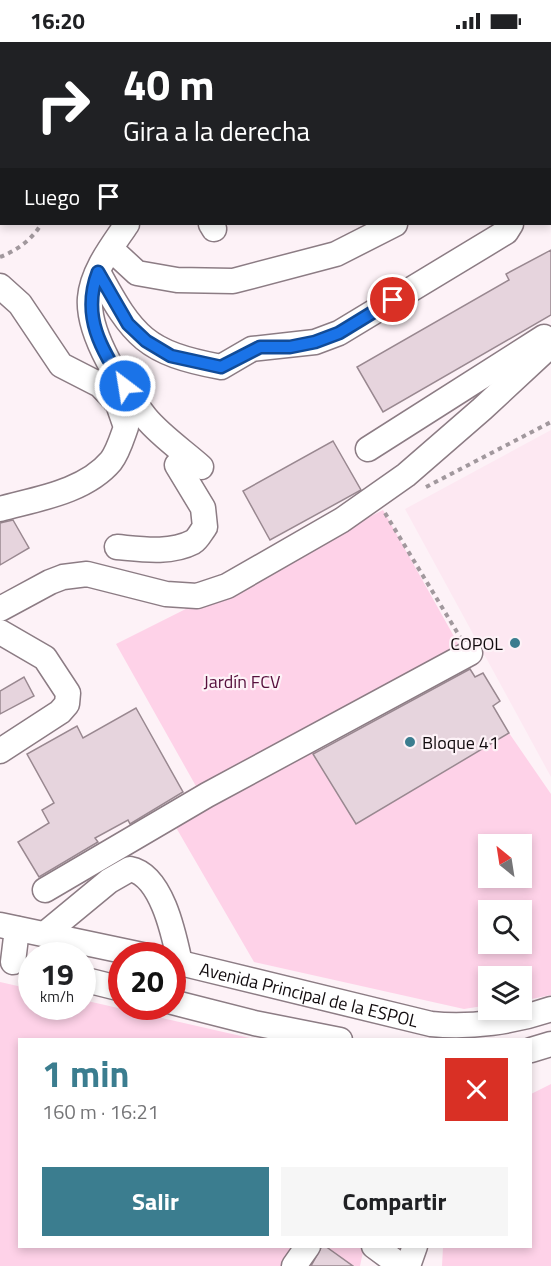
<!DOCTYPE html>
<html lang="es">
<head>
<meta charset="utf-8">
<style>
	:root { --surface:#fff; --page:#f6f6f6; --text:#202124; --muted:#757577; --accent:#3b7d8f }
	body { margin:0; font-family:"Titillium Web",sans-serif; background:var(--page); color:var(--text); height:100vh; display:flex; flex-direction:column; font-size:22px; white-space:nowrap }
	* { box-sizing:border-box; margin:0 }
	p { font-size:20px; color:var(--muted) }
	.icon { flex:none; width:33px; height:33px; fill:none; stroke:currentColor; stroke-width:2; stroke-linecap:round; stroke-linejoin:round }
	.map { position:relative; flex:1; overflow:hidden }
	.side { position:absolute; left:18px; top:996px; width:514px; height:210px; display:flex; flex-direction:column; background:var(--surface); border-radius:0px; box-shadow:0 3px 9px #0003 }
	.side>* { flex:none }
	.top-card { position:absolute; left:0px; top:0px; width:552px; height:183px; box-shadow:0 3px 9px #0003; background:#202124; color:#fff; overflow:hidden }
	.needle { width:39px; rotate:330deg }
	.controls { position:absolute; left:478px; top:792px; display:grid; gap:12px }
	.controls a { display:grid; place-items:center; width:54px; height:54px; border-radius:0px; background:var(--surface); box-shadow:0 3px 9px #0003; font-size:30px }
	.speed { position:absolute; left:18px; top:900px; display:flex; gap:12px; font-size:30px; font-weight:700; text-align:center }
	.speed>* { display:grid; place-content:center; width:78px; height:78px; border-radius:50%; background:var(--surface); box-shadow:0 3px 9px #0003; line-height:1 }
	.speed small { font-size:15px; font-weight:400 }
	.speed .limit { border:9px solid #d22; background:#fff; color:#111 }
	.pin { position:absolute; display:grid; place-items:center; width:51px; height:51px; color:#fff; margin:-26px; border:3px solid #fff; border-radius:50%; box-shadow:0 2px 6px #0007 }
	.me { position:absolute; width:66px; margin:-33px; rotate:329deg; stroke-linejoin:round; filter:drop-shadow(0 0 4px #0008) }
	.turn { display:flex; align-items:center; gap:21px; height:126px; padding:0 24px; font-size:27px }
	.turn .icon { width:78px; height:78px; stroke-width:2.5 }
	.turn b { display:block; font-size:42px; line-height:51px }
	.then { display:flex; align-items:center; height:57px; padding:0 24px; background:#0003; gap:12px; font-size:22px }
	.round { display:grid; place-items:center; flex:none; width:63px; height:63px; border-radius:0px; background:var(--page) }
	.headline { display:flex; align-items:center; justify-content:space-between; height:102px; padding:0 24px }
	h1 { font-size:36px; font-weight:700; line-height:45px; color:var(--accent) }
	.action { display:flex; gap:12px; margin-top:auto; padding:12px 24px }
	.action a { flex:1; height:69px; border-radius:0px; background:var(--accent); color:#fff; font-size:24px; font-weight:700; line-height:69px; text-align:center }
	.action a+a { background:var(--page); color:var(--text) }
	.status { display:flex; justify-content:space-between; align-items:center; height:42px; padding:0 30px; background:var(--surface); direction:ltr }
	.status svg { height:16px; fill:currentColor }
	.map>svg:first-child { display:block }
</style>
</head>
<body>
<div class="status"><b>16:20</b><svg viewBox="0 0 49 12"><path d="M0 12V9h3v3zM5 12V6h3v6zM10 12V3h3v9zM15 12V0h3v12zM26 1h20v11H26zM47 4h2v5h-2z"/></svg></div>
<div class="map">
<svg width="551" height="1224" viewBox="0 0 551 1224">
	<rect width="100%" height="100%" fill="#fdf2f7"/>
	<!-- built -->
	<path fill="#fde8f2" d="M 260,0 L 551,0 L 551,94 L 550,2 Z
		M 551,388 L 551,735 L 405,467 Z"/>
	<!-- green -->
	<path fill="#fed2e8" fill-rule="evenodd" d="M 383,468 L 465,614 L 313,701 L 356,782 L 509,691 L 551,752 L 551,953 L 522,959 L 522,934 L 489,934 L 489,963 L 464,967 L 254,920 L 174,782 L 206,762 L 116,602 ZM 489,802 L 522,802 L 522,836 L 489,836 ZM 489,868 L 522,868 L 522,902 L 489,902 Z
		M 0,940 L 31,947 L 32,964 L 82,964 L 83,958 L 254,997 L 20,998 L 20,1204 L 364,1205 L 360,1224 L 0,1224 Z
		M 551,1042 L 551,1224 L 442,1224 L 443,1205 L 531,1204 L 531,1052 Z"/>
	<!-- building -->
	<path fill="#e6d4dd" stroke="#998890" stroke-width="1.5" d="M 551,208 L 551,273 L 383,370 L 357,325 L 509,238 L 506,232 Z
		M 333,399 L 361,448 L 270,498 L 243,449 Z
		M 13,478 L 29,506 L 0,523 L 0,481 Z
		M 470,627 L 475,635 L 483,631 L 500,659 L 493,664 L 509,691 L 356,782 L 313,712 Z
		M 24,635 L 34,654 L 0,672 L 0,649 Z
		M 136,666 L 183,750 L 130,782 L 128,778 L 95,796 L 98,800 L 39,835 L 18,800 L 49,781 L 42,768 L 54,761 L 27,712 L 77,684 L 83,696 Z
		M 322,1204 L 325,1204 L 353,1224 L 311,1224 Z"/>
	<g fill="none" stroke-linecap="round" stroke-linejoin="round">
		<!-- minor casing -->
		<g stroke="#8c7c84" stroke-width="27">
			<g id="minor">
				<path d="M 550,103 L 551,103"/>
				<path d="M 127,182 C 113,203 92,229 90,256 C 87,293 123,347 146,376 C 161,394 183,409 201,425"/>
				<path d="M 211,182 L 214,187"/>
				<path d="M 111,207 L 137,231 L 177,238 L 233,239 L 336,212 L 395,182"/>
				<path d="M 98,230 C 133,295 146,311 221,325 L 252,307 L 315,300 L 339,291 L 506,190 L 511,182"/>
				<path d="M 0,244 L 20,262 L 61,323 L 100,343 L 118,362 L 126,385 C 122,396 118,410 111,419 C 85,450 36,457 0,467"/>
				<path d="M 368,407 L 544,295"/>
				<path d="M 117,505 C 140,507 170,512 193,500 C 198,497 201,490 205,485 L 203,466 L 177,423"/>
				<path d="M 0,567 L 50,540 L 63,535 L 87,532 L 166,552 L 197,554 L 227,544 L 342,478 L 406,433 L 482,367 L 551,303"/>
				<path d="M 0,590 L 45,616 L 68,651 L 67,662 L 60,670 L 0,709"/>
				<path d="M 45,848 L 207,753 L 470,611"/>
				<path d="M 0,883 L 147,914"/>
				<path d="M 46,891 L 109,839 L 130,827 C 162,833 174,893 180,921"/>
				<path id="s1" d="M 172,919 L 431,982 C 471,986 514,980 551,967"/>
				<path d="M 13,920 L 17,887"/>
				<path d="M 82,937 L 122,947"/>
				<path d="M 172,960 L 254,981 L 340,998"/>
				<path d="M 531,1008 L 551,1002"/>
				<path d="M 374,1204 L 401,1224"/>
				<path d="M 294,1224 L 308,1204"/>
				<path d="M 408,1224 L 415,1204"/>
			</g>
		</g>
		<!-- path -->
		<path stroke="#a1989d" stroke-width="4" stroke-dasharray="4.5 4.5" stroke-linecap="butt" d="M 0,50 L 2,52
			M 0,215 C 16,209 33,197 41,182
			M 426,445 L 551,380
			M 385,471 L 460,595"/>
		<!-- minor -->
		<use href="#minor" stroke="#fff" stroke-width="24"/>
	</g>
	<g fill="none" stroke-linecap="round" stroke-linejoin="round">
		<!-- route casing -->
		<g stroke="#114b97" stroke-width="15">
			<path id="route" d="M 125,344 C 101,307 81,274 98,230 L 128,282 L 146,299 L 171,314 L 221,325 L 260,305 L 290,305 L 315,300 L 339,291 L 393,258"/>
		</g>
		<!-- route -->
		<use href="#route" stroke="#1a73e8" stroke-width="10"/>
	</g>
	<!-- markers -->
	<g fill="#3b7d8f" stroke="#fdf2f7" stroke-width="2">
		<circle cx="515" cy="601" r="6"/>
		<circle cx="410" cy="700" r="6"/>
	</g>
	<g text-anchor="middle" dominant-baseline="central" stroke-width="4.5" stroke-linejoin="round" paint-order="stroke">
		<!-- poi labels -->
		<g font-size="18" fill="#120c0f" stroke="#fdf2f7" text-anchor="end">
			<text x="503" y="601">COPOL</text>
			<text x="422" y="700" text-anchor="start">Bloque 41</text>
		</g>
		<!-- park labels -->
		<g font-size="18" fill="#560f3c" stroke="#fdf2f7">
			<text x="242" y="639">Jardín FCV</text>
		</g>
		<!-- street labels -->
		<g font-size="18" fill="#120c0f" stroke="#fdf2f7">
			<text stroke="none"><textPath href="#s1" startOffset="141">Avenida Principal de la ESPOL</textPath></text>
		</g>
	</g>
</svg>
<div class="controls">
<a><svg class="needle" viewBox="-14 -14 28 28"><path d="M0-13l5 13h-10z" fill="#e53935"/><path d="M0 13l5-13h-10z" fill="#757577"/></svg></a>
<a><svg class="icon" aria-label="search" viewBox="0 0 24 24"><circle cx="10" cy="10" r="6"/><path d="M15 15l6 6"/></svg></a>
<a><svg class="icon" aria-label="layers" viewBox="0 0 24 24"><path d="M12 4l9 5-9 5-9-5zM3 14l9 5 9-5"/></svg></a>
</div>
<div class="speed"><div>19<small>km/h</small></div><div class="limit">20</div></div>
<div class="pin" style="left:393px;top:258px;background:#d93025"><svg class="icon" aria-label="arrive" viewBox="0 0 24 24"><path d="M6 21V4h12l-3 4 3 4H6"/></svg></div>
<svg class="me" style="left:125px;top:344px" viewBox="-20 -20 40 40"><circle r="17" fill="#1a73e8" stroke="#fff" stroke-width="3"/><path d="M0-11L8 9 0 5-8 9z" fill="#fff"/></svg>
<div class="top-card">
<div class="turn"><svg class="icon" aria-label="right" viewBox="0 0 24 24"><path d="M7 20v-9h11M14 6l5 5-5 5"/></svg><div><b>40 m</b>Gira a la derecha</div></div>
<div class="then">Luego<svg class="icon" aria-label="arrive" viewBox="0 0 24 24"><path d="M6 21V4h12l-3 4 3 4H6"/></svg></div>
</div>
<section class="side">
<div class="headline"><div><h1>1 min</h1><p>160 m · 16:21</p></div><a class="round" style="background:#d93025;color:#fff"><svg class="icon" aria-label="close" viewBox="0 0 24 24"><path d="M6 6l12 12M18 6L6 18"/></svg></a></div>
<div class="action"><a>Salir</a><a>Compartir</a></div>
</section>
</div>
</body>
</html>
